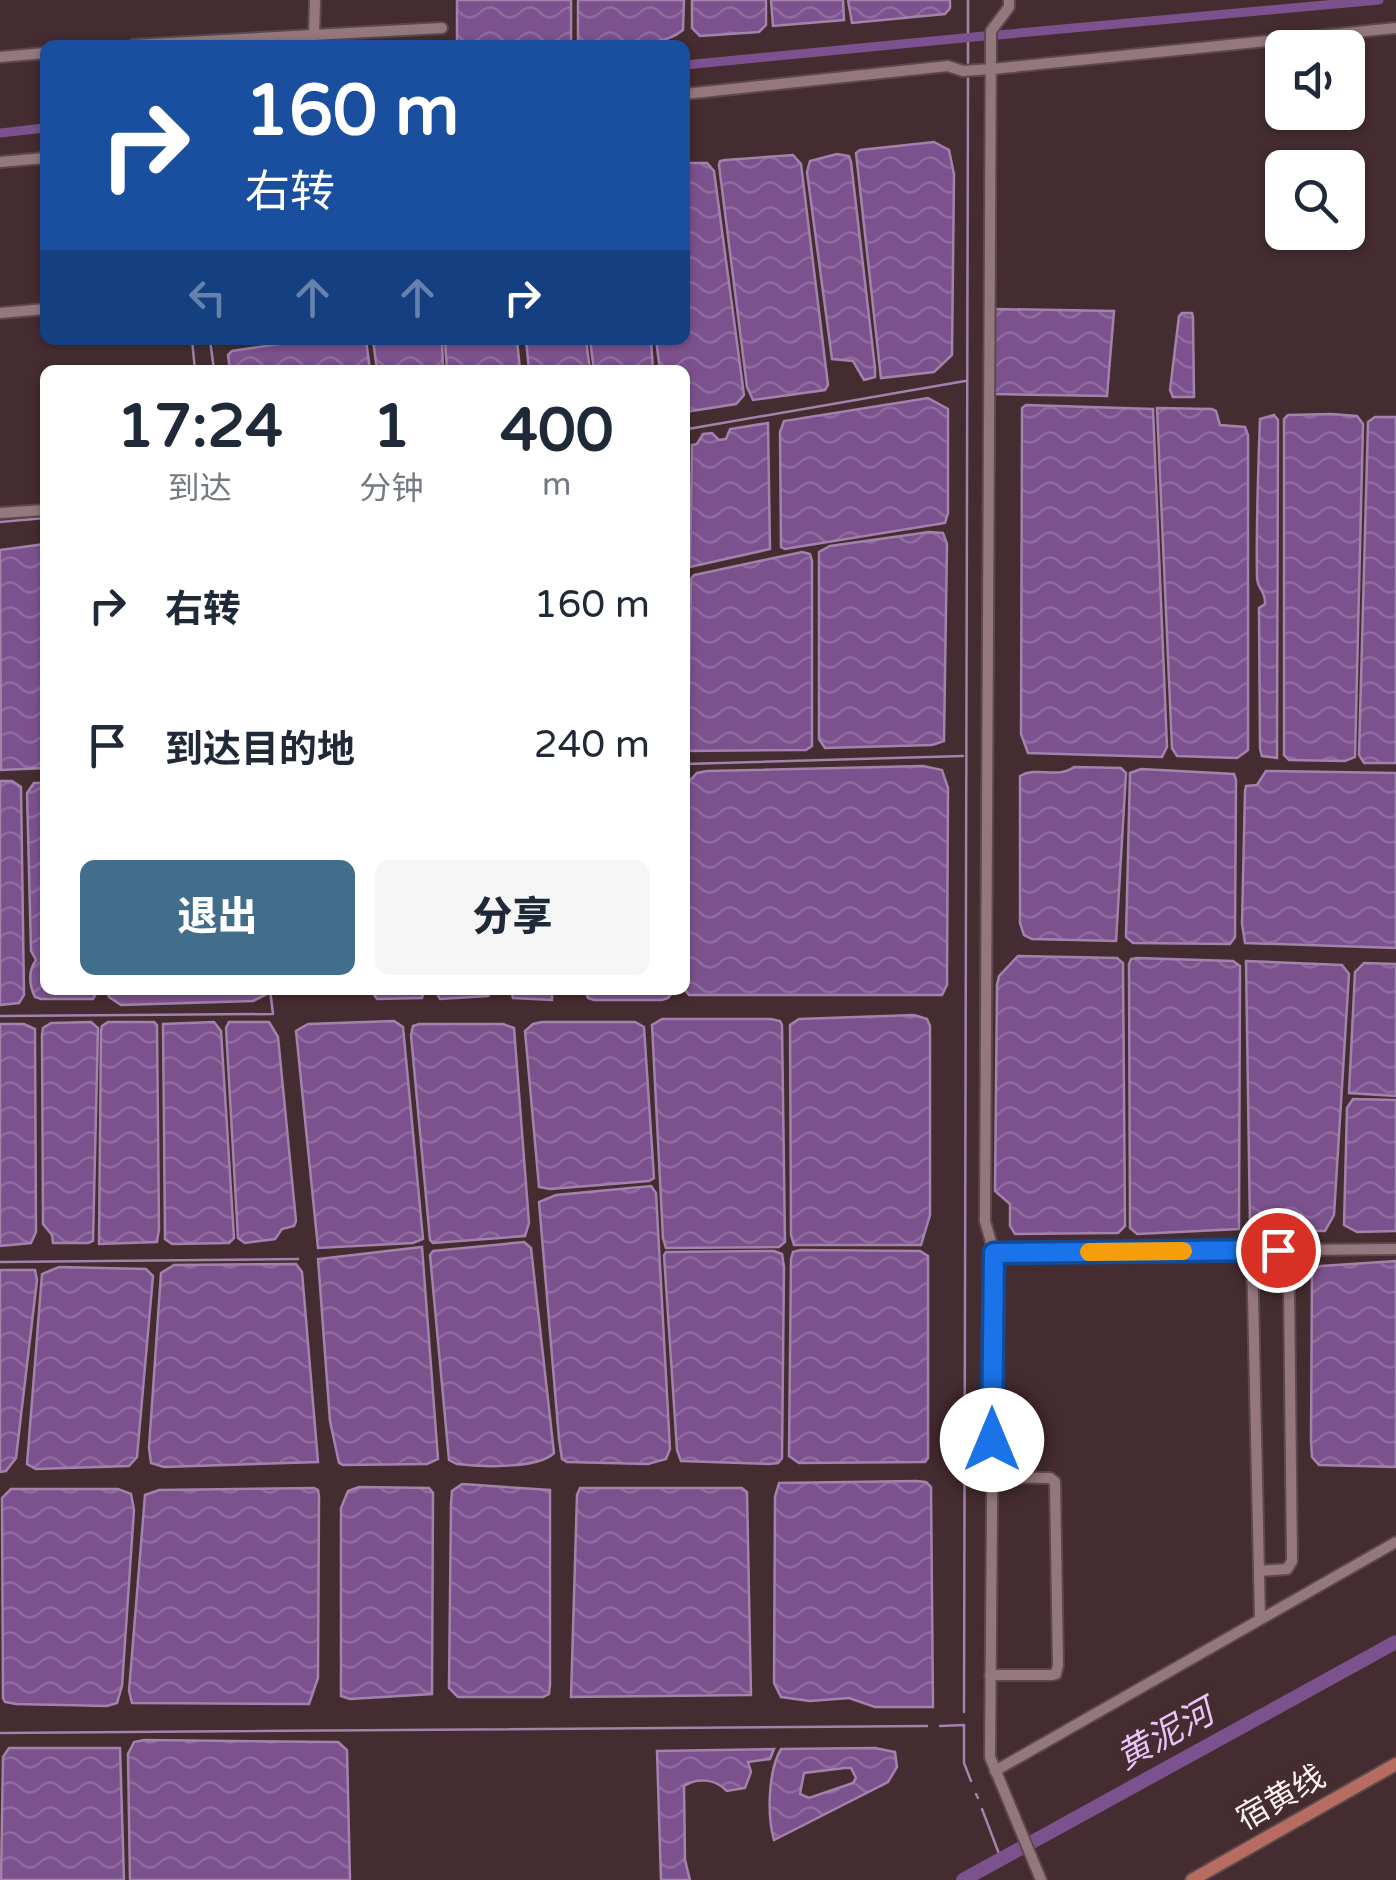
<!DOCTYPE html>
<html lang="zh">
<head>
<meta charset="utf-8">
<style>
	:root { --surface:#fff; --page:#f6f6f7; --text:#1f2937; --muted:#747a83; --accent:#426e8c }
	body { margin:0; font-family:"Varela Round","Noto Sans SC",sans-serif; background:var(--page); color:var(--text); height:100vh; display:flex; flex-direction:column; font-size:38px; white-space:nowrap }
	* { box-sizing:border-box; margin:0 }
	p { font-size:32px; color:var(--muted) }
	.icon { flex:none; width:55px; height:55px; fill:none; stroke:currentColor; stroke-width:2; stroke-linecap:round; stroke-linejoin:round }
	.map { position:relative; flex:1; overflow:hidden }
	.drawer { position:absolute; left:40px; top:365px; width:650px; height:630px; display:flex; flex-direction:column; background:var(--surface); border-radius:15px; box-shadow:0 2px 8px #0004 }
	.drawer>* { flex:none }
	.hud { position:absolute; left:40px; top:40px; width:650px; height:305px; border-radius:15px; box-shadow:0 2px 8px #0004; background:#1a4fa0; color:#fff; overflow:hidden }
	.fabs { position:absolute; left:1265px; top:30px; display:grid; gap:20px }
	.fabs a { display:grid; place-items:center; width:100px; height:100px; border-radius:15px; background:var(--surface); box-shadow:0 2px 8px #0004; font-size:50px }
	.pin { position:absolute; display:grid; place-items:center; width:85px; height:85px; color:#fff; margin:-42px; border:5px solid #fff; border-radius:50%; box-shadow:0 2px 10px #0007 }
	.me { position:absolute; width:110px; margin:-55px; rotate:0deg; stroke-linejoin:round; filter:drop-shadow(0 0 8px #0008) }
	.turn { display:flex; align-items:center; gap:35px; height:210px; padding:0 40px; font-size:45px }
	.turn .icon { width:130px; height:130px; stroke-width:2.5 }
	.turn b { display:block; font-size:70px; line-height:85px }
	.lanes { display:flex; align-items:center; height:95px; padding:0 40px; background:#0003; justify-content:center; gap:50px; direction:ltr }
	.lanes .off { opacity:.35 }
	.eta { display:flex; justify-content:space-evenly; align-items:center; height:170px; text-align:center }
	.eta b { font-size:60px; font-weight:800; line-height:70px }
	.action { display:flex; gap:20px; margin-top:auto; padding:20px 40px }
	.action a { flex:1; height:115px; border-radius:15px; background:var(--accent); color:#fff; font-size:40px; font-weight:800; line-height:115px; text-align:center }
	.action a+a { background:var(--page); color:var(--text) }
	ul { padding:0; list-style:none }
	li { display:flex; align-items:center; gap:30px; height:140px; padding:0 40px }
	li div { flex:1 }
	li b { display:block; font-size:38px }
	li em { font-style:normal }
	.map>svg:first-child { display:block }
</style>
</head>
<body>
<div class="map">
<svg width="1396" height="1880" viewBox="0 0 1396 1880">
	<defs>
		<pattern id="water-waves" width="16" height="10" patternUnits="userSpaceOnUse" patternTransform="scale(2.5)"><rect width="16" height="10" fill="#7c528e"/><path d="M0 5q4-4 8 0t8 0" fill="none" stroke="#906b9e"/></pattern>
	</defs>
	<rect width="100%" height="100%" fill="#442c30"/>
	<!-- water -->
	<path fill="url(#water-waves)" stroke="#a382ac" stroke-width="2.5" fill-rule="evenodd" d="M 457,0 L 571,0 L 571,42 L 568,45 L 457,45 Z
		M 578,0 L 684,0 L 683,30 C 660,50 613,42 584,43 L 578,40 Z
		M 692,0 L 766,0 L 766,25 L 759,32 L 700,36 L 692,28 Z
		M 771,0 L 843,0 L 844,20 L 773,26 Z
		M 848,0 L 950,0 L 950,8 L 945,14 L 852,23 Z
		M 934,142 L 949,150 L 954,174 L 952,355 L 934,372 L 881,378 L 856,153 L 860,150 Z
		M 837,154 L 849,156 L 851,162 L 875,368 L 875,377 L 864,380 L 853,361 L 832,359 L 807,172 L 810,161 Z
		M 793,155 L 801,164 L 828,385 L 825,390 L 753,400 L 747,387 L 719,165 L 720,161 L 725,160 Z
		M 685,163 L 707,163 L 714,171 L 744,395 L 736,404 L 685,412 L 685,370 L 660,370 L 656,340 L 685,340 Z
		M 994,309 L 1114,311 L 1107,396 L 994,394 Z
		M 1182,313 L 1192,313 L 1193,317 L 1194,397 L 1173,397 L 1170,390 L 1179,316 Z
		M 305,340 L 366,340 L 370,370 L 230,370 L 228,355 L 232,351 Z
		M 373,340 L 442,340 L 443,370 L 377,370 Z
		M 445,340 L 517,340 L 520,370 L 447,370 Z
		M 526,340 L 586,340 L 590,370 L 529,370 Z
		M 590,340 L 651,340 L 653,370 L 594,370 Z
		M 928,398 L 948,409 L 948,513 L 945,523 L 785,549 L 781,547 L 780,432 L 784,421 Z
		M 1026,405 L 1153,409 L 1167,747 L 1162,757 L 1028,753 L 1021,734 L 1022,416 L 1022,408 Z
		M 1157,408 L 1212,409 L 1216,411 L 1220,425 L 1245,427 L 1248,435 L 1248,750 L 1237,758 L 1177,756 L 1172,748 Z
		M 1331,414 L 1357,416 L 1363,424 L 1355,757 L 1345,761 L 1289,760 L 1284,755 L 1284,419 L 1288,415 Z
		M 1274,415 L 1278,420 L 1277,758 L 1262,756 L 1260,749 L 1259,608 L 1265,604 C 1266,590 1257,590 1257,577 C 1256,524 1258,472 1260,419 Z
		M 1375,417 L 1396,417 L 1396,763 L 1364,763 L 1359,755 L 1368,422 Z
		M 768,423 L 770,549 L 690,567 L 692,445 L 697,444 L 703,434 L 712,433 L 719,440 L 726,439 L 730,429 Z
		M 929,532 L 943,533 L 947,544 L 944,741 L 932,745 L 825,748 L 819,739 L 819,552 L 830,546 Z
		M 45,544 L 45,768 L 1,770 L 0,550 Z
		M 802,552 L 810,554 L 812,561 L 812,746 L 806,750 L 688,751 L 691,579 L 694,575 Z
		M 923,766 L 942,770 L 948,788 L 947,985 L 942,995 L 689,995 L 685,990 L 687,784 L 697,773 L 707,771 Z
		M 1074,767 L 1121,768 L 1126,773 L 1116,941 L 1032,939 L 1024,935 L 1020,923 L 1020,776 C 1037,766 1058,779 1074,767 Z
		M 1141,769 L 1234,774 L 1236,780 L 1235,937 L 1230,944 L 1133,943 L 1126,937 L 1130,773 Z
		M 1266,771 L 1396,773 L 1396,948 L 1245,943 L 1242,924 L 1245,791 L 1246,786 L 1257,785 Z
		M 0,781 L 12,781 L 21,787 L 24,995 L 19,1003 L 0,1005 Z
		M 34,783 L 45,783 L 45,990 L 98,990 L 93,999 L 41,999 L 35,997 C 29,985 28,971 36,960 L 31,951 L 27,793 Z
		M 1018,956 L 1117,958 L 1123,963 L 1125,1226 L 1118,1233 L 1015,1234 L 1010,1226 L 1010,1204 L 995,1191 L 997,985 L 999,976 Z
		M 1137,958 L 1233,961 L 1240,966 L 1239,1229 L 1137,1234 L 1130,1228 L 1129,964 L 1131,959 Z
		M 1246,961 L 1342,965 L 1349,974 L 1334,1215 L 1325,1231 L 1253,1230 L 1250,1224 Z
		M 1364,963 L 1396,964 L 1396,1096 L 1349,1093 L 1355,972 Z
		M 108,990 L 264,990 L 265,995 L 253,1001 L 121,1005 L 109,997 Z
		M 371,990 L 424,990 L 422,998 L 377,999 Z
		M 435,990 L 494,990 L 488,996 L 440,999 Z
		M 511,990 L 552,990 L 552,1000 L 513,998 Z
		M 585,990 L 674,990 L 668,998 L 662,1000 L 594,1000 L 588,998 Z
		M 914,1015 L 927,1019 L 930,1026 L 930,1215 L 921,1245 L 794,1245 L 791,1235 L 790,1025 L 799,1019 Z
		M 662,1019 L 771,1019 L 780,1021 L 782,1025 L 785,1242 L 779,1247 L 666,1248 L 663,1238 L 652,1025 Z
		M 394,1021 L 403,1027 L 423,1239 L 413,1243 L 318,1248 L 296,1031 L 308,1024 Z
		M 108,1022 L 154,1022 L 157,1025 L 159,1229 L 157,1242 L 99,1244 L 101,1031 L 102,1026 Z
		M 214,1022 L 221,1031 L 234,1238 L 229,1243 L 172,1244 L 165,1239 L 163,1024 Z
		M 269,1022 L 278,1037 L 296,1221 L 294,1226 L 282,1229 L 275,1239 L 245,1243 L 238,1238 L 226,1028 L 229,1022 Z
		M 542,1022 L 635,1022 L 644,1027 L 654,1178 L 649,1181 L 550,1189 L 539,1187 L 525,1031 L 533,1024 Z
		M 51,1023 L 91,1022 L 98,1028 L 93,1241 L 88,1243 L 53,1243 L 52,1235 L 43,1224 L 42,1035 L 43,1028 Z
		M 0,1024 L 24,1024 L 35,1029 L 36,1232 L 31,1243 L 0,1246 Z
		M 419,1024 L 503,1024 L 514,1028 L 529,1223 L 525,1236 L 433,1243 L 430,1240 L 411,1035 L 413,1026 Z
		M 1353,1099 L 1396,1100 L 1396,1231 L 1357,1232 L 1344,1225 L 1347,1108 Z
		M 651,1186 L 656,1193 L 670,1449 L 666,1459 L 648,1464 L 567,1462 L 562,1459 L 559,1439 L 539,1202 L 556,1195 Z
		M 524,1242 L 531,1248 L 554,1453 C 538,1469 480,1467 457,1464 L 449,1460 L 430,1255 L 433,1251 Z
		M 422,1247 L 438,1459 L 427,1464 L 343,1465 L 339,1463 L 330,1421 L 318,1259 Z
		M 800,1250 L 920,1251 L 928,1256 L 928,1458 L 925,1462 L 799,1463 L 789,1456 L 791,1259 L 793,1252 Z
		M 774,1251 L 782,1254 L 784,1267 L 782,1458 L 778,1463 L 769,1464 L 681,1461 L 677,1450 L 664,1255 L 666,1252 Z
		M 1396,1261 L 1396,1467 L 1319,1465 L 1312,1457 L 1311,1442 L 1312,1269 L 1321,1266 Z
		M 296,1264 L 302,1272 L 318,1462 L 164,1467 L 151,1463 L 149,1448 L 161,1273 L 174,1265 Z
		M 59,1267 L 146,1269 L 153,1276 L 137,1457 L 129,1466 L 36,1469 L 27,1464 L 42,1274 Z
		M 0,1270 L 35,1270 L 37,1280 L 16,1458 L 6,1471 L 0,1472 Z
		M 916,1481 L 926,1482 L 931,1487 L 933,1707 L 875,1707 L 849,1698 L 810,1701 L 781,1697 L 774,1683 L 775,1497 L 779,1483 Z
		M 462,1484 L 550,1490 L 550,1685 L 549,1694 L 543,1697 L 458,1697 L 449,1688 L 451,1504 L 452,1491 Z
		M 359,1487 L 429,1488 L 433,1493 L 432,1694 L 350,1699 L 341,1696 L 341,1508 L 348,1491 Z
		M 314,1488 L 318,1490 L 319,1496 L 318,1678 L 309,1704 L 132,1703 L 129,1691 L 145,1495 L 159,1490 Z
		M 580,1488 L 742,1488 L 747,1492 L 751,1695 L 571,1697 L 577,1495 Z
		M 11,1489 L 118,1489 L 131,1494 L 134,1510 L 122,1686 L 117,1703 L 107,1706 L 16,1704 L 5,1702 L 3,1698 L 2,1498 Z
		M 144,1740 L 338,1742 L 347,1750 L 350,1880 L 130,1880 L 128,1754 L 134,1742 Z
		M 9,1748 L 120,1748 L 124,1880 L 1,1880 L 3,1757 Z
		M 875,1748 L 895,1752 L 897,1767 L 888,1782 L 774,1840 C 767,1816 768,1771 781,1749 ZM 845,1768 L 851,1768 L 856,1778 L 853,1783 L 809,1798 L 800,1794 L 804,1773 Z
		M 774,1749 L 770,1759 L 748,1762 L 751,1772 L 745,1788 L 727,1791 C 715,1779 698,1777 684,1786 L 685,1860 L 690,1880 L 661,1880 L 657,1751 Z"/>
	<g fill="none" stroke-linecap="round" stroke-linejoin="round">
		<!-- stream -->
		<path stroke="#a382ac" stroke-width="2.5" d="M 968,64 L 968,0
			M 192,340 L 195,370
			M 210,340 L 214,370
			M 688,429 L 965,381
			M 0,522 L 45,518
			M 685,764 L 963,756
			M 0,1016 L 273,1014 L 270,990
			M 0,1262 L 298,1259
			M 964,1712 L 968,78
			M 940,1726 L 964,1725 L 964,1763 L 971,1781
			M 0,1733 L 927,1726
			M 976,1794 L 978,1798
			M 982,1809 L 1001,1859"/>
		<!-- canal -->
		<path stroke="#7c528e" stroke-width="9" d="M 998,35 L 1379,0
			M 685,65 L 984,36
			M 0,133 L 45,128"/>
		<!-- river -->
		<path stroke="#7c528e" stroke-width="14" d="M 963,1880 L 1396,1642"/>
		<!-- minor casing -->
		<g stroke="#5d494d" stroke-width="14">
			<path id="minor" d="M 1009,0 L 1009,7 L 991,31 L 985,1221 L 994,1253 L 990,1757 L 1041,1880
				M 314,35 L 315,0
				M 133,45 L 442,28
				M 0,57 L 45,53
				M 685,94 L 948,66 L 963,71 L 992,69 L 1396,28
				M 0,162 L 45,158
				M 0,313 L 45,309
				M 0,513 L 45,510
				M 1252,1250 L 1260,1619
				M 994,1253 L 1396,1249
				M 1252,1281 L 1293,1279
				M 1259,1571 L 1287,1569 L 1292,1561 L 1289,1286 L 1303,1261 L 1305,1250
				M 990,1675 L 1051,1675 L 1056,1674 L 1058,1665 L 1055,1482 L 1050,1478 L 992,1477
				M 995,1771 L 1396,1542"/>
		</g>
		<!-- major casing -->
		<g stroke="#5d494d" stroke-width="16">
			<path id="major" d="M 1192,1880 L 1396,1764"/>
		</g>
		<!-- minor -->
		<use href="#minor" stroke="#95787d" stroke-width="10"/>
		<!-- major -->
		<use href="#major" stroke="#b76c5f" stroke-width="12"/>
	</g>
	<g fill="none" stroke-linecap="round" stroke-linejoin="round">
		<!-- route casing -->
		<g stroke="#114b97" stroke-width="25">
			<path id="route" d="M 992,1440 L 994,1253 L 1278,1250"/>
		</g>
		<!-- route -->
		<use href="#route" stroke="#1a73e8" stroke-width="18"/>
		<!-- slow -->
		<path stroke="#f59e0b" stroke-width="18" d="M 1089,1252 L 1183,1251"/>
	</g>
	<g text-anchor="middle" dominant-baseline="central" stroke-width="10" stroke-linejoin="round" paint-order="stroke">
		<!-- street labels -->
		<g font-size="32" fill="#fef1f3" stroke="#442c30">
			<text transform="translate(1281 1798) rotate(-30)">宿黄线</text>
		</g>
		<!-- water labels -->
		<g font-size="35" font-style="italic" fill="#e8c4f8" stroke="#442c30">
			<text transform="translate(1165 1735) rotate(-29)">黄泥河</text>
		</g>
	</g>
</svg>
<div class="fabs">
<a><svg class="icon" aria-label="sound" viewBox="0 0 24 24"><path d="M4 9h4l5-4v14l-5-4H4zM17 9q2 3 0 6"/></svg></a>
<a><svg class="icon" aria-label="search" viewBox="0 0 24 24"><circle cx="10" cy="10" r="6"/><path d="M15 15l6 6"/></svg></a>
</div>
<div class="pin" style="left:1278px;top:1250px;background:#d93025"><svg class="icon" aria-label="arrive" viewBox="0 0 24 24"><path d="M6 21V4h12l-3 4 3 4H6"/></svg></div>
<svg class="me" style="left:992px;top:1440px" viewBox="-20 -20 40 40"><circle r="19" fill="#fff"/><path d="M0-13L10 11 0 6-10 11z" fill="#1a73e8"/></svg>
<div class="hud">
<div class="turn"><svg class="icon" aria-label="right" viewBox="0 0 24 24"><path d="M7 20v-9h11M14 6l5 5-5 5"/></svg><div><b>160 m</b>右转</div></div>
<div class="lanes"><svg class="icon off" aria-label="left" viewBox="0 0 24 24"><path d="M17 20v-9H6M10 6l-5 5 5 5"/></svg><svg class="icon off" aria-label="ahead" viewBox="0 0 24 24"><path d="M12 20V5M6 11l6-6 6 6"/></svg><svg class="icon off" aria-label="ahead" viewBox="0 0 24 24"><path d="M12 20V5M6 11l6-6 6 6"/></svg><svg class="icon" aria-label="right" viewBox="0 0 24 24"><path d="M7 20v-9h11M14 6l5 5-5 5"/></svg></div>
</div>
<section class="drawer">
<div class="eta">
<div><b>17:24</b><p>到达</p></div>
<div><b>1</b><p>分钟</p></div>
<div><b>400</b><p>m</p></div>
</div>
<ul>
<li><svg class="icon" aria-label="right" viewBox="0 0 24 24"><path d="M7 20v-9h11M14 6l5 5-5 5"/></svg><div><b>右转</b></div><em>160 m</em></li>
<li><svg class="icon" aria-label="arrive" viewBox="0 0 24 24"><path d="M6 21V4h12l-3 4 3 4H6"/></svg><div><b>到达目的地</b></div><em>240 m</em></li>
</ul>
<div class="action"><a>退出</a><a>分享</a></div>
</section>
</div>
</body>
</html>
